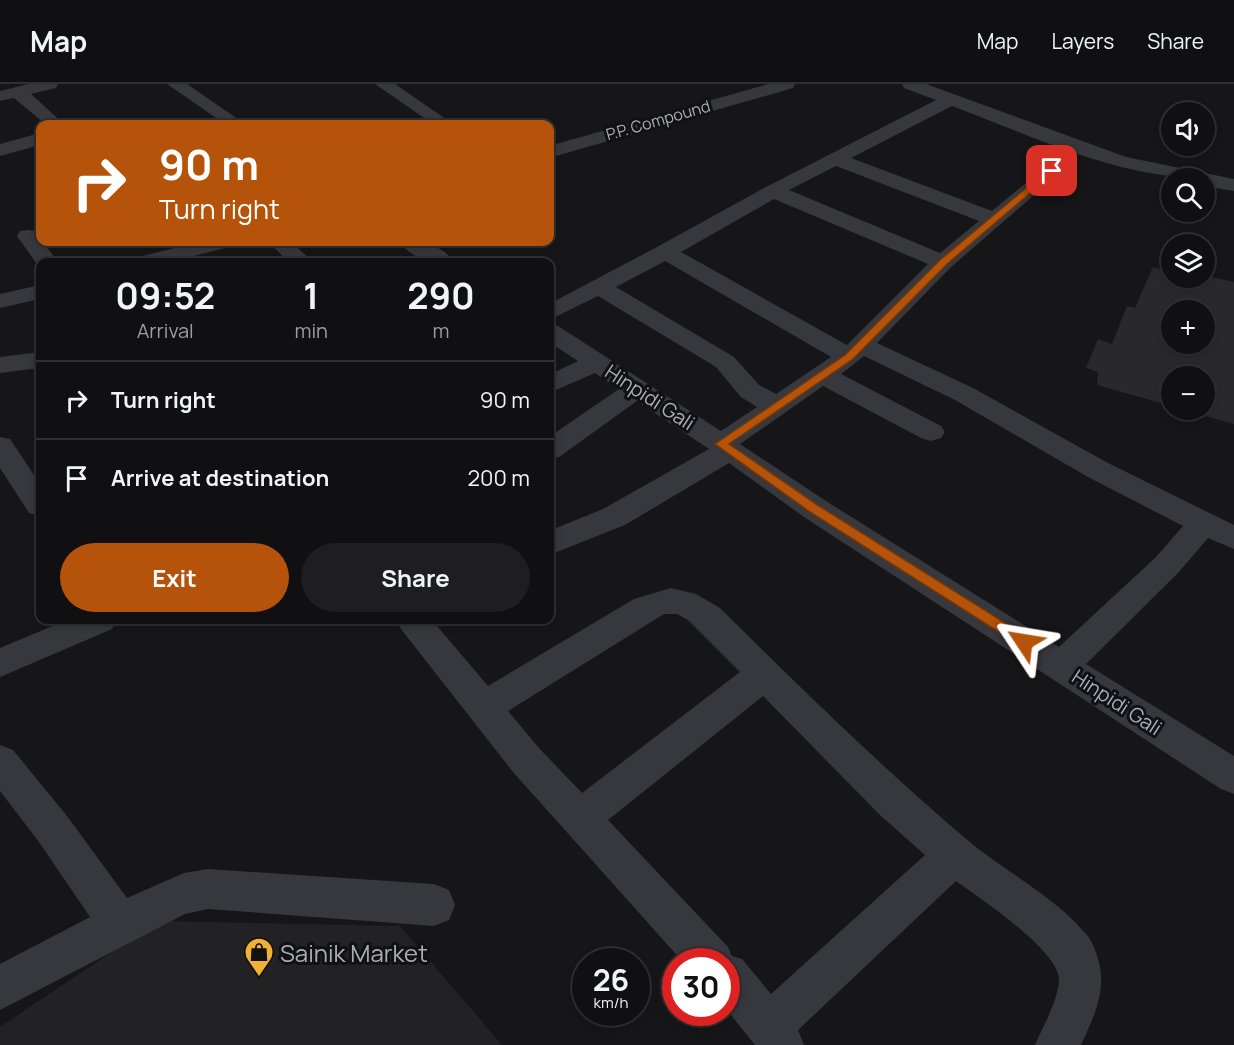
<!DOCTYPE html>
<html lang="en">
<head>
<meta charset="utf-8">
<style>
	:root { --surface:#101012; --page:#1e1e20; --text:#f1f3f6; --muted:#9c9d9f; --line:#303032; --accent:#b45309 }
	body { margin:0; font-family:Manrope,sans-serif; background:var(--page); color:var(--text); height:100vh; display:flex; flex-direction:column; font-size:22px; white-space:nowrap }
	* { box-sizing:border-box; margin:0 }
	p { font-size:20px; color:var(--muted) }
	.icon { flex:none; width:33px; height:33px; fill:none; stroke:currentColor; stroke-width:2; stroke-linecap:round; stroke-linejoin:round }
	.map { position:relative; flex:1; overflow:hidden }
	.sheet { position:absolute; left:36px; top:174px; width:518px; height:366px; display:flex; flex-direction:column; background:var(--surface); border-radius:12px; box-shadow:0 3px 9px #0003,0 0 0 2px var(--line) }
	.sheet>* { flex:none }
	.guide { position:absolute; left:36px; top:36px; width:518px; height:126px; border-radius:12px; box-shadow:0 3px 9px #0003,0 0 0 2px var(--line); background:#b45309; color:#fff; overflow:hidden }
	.tools { position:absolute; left:1161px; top:18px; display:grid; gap:12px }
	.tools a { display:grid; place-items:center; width:54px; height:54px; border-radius:50%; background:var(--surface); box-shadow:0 3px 9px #0003,0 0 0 2px var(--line); font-size:30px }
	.speed { position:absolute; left:572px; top:864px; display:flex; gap:12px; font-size:30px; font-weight:700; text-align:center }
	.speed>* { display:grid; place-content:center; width:78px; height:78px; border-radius:50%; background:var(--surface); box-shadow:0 3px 9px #0003,0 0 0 2px var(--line); line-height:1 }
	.speed small { font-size:15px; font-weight:400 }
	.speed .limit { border:9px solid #d22; background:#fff; color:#111 }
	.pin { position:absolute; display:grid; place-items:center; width:51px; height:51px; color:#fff; margin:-26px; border-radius:12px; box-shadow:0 3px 9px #0006 }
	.me { position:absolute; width:66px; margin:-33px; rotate:303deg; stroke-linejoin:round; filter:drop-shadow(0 0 4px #0008) }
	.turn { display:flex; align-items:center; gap:21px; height:126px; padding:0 24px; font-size:27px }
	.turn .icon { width:78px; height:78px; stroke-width:2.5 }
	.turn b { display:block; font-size:42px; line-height:51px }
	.eta { display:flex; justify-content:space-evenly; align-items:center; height:102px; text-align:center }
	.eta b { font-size:36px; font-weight:700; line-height:42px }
	.action { display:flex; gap:12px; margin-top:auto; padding:12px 24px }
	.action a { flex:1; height:69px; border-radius:36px; background:var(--accent); color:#fff; font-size:24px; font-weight:700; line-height:69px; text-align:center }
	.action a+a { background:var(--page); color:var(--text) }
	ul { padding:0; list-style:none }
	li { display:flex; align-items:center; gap:18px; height:78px; padding:0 24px; border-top:2px solid var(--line) }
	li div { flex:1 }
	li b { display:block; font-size:22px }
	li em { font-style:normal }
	header { display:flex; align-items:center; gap:36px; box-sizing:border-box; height:84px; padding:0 30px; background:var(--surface); border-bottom:2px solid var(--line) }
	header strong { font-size:28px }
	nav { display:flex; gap:33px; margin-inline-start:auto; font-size:21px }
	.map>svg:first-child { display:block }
</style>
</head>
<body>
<header>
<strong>Map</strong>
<nav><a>Map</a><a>Layers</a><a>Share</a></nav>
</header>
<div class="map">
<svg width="1234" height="961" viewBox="0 0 1234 961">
	<rect width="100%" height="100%" fill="#161618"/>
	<!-- built -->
	<path fill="#222225" d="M 158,837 L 400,842 L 502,961 L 0,961 L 0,943 Z"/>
	<!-- building -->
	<path fill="#29292c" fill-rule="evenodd" d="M 1153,183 L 1172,187 L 1172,194 L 1204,195 L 1204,191 L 1234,198 L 1234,340 L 1183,326 L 1204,326 L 1204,292 L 1172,292 L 1172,322 L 1097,301 L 1098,288 L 1086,284 L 1098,255 L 1112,260 L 1127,222 L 1135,224 ZM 1172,226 L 1204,226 L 1204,260 L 1172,260 Z"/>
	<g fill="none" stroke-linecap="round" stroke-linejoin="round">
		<!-- minor -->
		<path fill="#37383d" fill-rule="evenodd" d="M 29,0 L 58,0 L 56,4 L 31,10 L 64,40 L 45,40 L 14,14 L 0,17 L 0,7 Z
			M 167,0 L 187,0 L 245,40 L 225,40 Z
			M 375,0 L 395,0 L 453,40 L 433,40 Z
			M 768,0 L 795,0 L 793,4 L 549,74 L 549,62 Z
			M 902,0 L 926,0 L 1126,73 L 1234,95 L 1234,107 L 1204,102 L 1204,94 C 1116,94 1033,52 952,22 L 851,74 L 992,127 L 1045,83 L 1059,83 L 1062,87 L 951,183 L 877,259 L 973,304 L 1108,379 L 1234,441 L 1234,465 L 1208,454 L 1178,489 L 1086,580 L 1234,672 L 1234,710 L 1221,705 L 804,433 L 729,379 L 625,441 L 549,471 L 549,447 L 603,425 L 709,365 L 637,317 L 559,373 L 549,375 L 549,353 L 619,305 L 595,289 L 549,309 L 549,291 L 578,277 L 549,258 L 549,240 L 558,242 L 721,347 L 757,323 L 741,313 L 716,283 L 598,212 L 549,236 L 549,220 L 657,163 L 766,103 L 936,16 L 904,4 ZM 836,82 L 979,137 L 940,169 L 789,106 ZM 774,115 L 928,180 L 847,261 L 681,168 ZM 665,177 L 831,273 L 776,310 L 759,301 L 734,273 L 616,203 ZM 864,272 L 955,316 L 1088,393 L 1183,442 L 1156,473 L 1059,563 L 826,417 L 740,360 L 823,302 L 921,354 L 931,357 L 941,354 L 945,348 L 941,342 L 841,290 Z
			M 40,49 L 40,61 L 0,72 L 0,60 Z
			M 28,146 L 36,147 L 40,158 L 43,158 L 58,178 L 40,178 L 39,183 L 17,152 L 20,147 Z
			M 198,158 L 232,158 L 229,163 L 170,178 L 136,178 L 139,173 Z
			M 268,158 L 291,158 L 313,178 L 289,178 Z
			M 400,158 C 420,156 442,160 454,178 C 435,180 412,176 400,158 Z
			M 40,201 L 40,215 L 0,224 L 0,210 Z
			M 40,268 L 40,284 L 0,289 L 0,273 Z
			M 0,353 L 10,355 L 40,400 L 40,432 L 29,429 L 0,384 Z
			M 671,504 L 696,510 L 720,524 C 800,603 879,681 965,754 C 1001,785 1044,806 1077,840 C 1082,846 1088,851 1091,857 C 1111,897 1098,924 1081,961 L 1035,961 C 1044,940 1057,919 1059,897 C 1061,867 979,814 956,797 L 798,946 L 804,961 L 755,961 L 726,925 L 726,878 L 683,878 L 513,688 L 401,545 L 396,536 L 432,536 L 488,602 L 634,515 ZM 664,530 L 677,530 L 688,536 L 740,588 L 582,709 L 539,664 L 508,627 ZM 763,612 L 880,731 L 925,771 L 771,910 L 742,875 L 732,872 L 728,863 L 608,736 Z
			M 67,536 L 117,536 L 112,545 L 0,593 L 0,564 Z
			M 0,661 L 13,666 L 67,732 L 127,814 L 184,789 L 208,785 L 434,800 L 449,806 L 455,821 L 449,836 L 434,842 L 208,825 L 185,830 L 0,926 L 0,880 L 90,833 L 39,758 L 0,707 Z"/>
	</g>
	<!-- route -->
	<path fill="#b45309" stroke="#753606" stroke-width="1.5" d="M 1049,85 L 1056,87 L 947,180 L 853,275 L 729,360 L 819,422 L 1029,554 L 1031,558 L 1029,562 L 1024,564 L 810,428 L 715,360 L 845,271 L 940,176 Z"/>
	<!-- icons -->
	<defs>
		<g id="shop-pin" transform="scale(1.5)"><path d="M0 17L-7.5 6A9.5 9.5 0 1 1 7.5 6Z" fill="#f2b134" stroke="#111113"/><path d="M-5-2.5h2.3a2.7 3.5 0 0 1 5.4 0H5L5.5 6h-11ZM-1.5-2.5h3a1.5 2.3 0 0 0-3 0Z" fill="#111"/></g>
	</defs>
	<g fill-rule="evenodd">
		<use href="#shop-pin" x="259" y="868"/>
	</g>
	<g text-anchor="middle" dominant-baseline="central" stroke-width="6" stroke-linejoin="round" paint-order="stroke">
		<!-- far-street labels -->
		<g font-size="16" fill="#a8adb8" stroke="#111113">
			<text transform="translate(658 36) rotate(-16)">P.P. Compound</text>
		</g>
		<!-- street labels -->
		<g font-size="20" fill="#a8adb8" stroke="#111113">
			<text transform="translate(650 313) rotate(33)">Hinpidi Gali</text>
			<text transform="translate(1117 618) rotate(33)">Hinpidi Gali</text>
		</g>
		<!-- near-poi labels -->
		<g font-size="24" fill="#a8adb8" stroke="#111113" text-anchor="start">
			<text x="280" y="868">Sainik Market</text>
		</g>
	</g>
</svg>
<div class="tools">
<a><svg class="icon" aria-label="sound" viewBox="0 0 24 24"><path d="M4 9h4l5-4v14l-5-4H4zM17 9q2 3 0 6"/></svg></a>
<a><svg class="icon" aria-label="search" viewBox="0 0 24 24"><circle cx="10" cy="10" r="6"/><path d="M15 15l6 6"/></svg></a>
<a><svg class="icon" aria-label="layers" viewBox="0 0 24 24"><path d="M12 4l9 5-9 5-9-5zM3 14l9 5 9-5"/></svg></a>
<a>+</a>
<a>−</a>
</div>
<div class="speed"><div>26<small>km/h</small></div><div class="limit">30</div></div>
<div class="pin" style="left:1052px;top:87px;background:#d93025"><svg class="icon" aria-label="arrive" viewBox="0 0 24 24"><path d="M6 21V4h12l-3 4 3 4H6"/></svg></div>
<svg class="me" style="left:1024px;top:558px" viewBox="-20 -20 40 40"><path d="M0-17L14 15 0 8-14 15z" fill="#b45309" stroke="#fff" stroke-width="4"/></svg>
<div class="guide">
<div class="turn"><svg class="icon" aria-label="right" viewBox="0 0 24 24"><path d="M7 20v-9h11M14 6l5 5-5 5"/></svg><div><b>90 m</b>Turn right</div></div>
</div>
<section class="sheet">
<div class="eta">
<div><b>09:52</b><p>Arrival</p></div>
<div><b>1</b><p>min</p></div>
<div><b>290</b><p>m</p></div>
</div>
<ul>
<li><svg class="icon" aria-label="right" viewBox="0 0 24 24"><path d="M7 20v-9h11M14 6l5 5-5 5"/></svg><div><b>Turn right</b></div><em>90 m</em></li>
<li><svg class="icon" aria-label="arrive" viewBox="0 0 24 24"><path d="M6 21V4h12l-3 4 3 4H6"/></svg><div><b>Arrive at destination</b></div><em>200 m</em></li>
</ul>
<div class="action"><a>Exit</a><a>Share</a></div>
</section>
</div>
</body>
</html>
